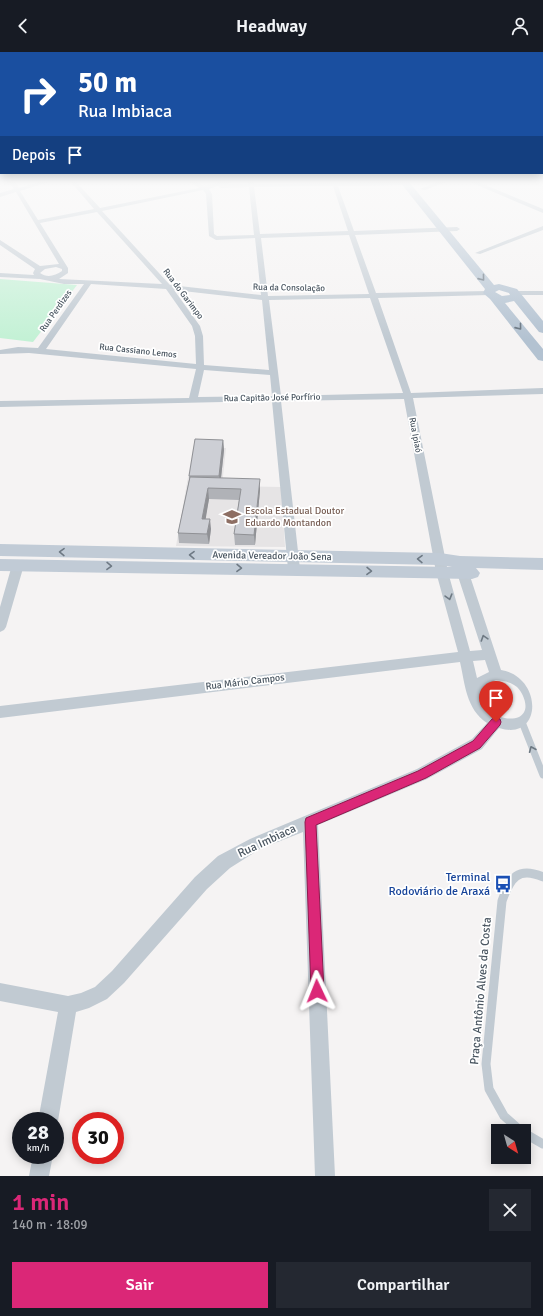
<!DOCTYPE html>
<html lang="pt">
<head>
<meta charset="utf-8">
<style>
	:root { --surface:#171b24; --page:#242831; --text:#f1f3f6; --muted:#9ea1a6; --accent:#db2777 }
	body { margin:0; font-family:Signika,sans-serif; background:var(--page); color:var(--text); height:100vh; display:flex; flex-direction:column; font-size:15px; white-space:nowrap }
	* { box-sizing:border-box; margin:0 }
	p { font-size:13px; color:var(--muted) }
	.icon { flex:none; width:22px; height:22px; fill:none; stroke:currentColor; stroke-width:2; stroke-linecap:round; stroke-linejoin:round }
	.map { position:relative; height:1124px; overflow:hidden }
	.sheet { display:flex; flex-direction:column; background:var(--surface); flex:1 }
	.sheet>* { flex:none }
	.hud { position:absolute; left:0px; top:0px; width:543px; height:122px; box-shadow:0 2px 10px #0003; background:#1a4fa0; color:#fff; overflow:hidden }
	.needle { width:26px; rotate:143deg }
	.fabs { position:absolute; left:491px; top:1072px; display:grid; gap:8px }
	.fabs a { display:grid; place-items:center; width:40px; height:40px; border-radius:0px; background:var(--surface); box-shadow:0 2px 10px #0003; font-size:20px }
	.speed { position:absolute; left:12px; top:1060px; display:flex; gap:8px; font-size:20px; font-weight:700; text-align:center }
	.speed>* { display:grid; place-content:center; width:52px; height:52px; border-radius:50%; background:var(--surface); box-shadow:0 2px 10px #0003; line-height:1 }
	.speed small { font-size:10px; font-weight:400 }
	.speed .limit { border:6px solid #d22; background:#fff; color:#111 }
	.pin { position:absolute; display:grid; place-items:center; width:34px; height:34px; color:#fff; margin:-41px -17px; border-radius:50% 50% 50% 0; rotate:-45deg; box-shadow:0 0 4px #0007 }
	.pin .icon { rotate:45deg }
	.me { position:absolute; width:44px; margin:-22px; rotate:358deg; stroke-linejoin:round; filter:drop-shadow(0 0 3px #0008) }
	.turn { display:flex; align-items:center; gap:14px; height:84px; padding:0 12px; font-size:18px }
	.turn .icon { width:52px; height:52px; stroke-width:2.5 }
	.turn b { display:block; font-size:28px; line-height:34px }
	.then { display:flex; align-items:center; height:38px; padding:0 12px; background:#0003; gap:8px; font-size:15px }
	.round { display:grid; place-items:center; flex:none; width:42px; height:42px; border-radius:0px; background:var(--page) }
	.overview { display:flex; align-items:center; justify-content:space-between; height:68px; padding:0 12px }
	h1 { font-size:24px; font-weight:600; line-height:30px; color:var(--accent) }
	.action { display:flex; gap:8px; margin-top:auto; padding:8px 12px }
	.action a { flex:1; height:46px; border-radius:0px; background:var(--accent); color:#fff; font-size:16px; font-weight:600; line-height:46px; text-align:center }
	.action a+a { background:var(--page); color:var(--text) }
	header { display:flex; justify-content:space-between; align-items:center; height:52px; padding:0 12px; background:var(--surface); font-size:18px; font-weight:600 }
	.map>svg:first-child { display:block }
</style>
</head>
<body>
<header><svg class="icon" aria-label="back" viewBox="0 0 24 24"><path d="M15 5l-7 7 7 7"/></svg>Headway<svg class="icon" aria-label="person" viewBox="0 0 24 24"><circle cx="12" cy="8" r="4"/><path d="M4 21q1-7 8-7t8 7"/></svg></header>
<div class="map">
<svg width="543" height="1124" viewBox="0 0 543 1124">
	<rect width="100%" height="100%" fill="#f5f3f3"/>
	<!-- education -->
	<path fill="#e6e4e5" d="M 193,396 L 226,396 L 222,434 L 281,435 L 285,495 L 176,494 Z"/>
	<!-- green -->
	<path fill="#c3f1d5" d="M 0,227 L 77,233 L 33,290 L 0,286 Z"/>
	<g fill="none" stroke-linecap="round" stroke-linejoin="round">
		<!-- service-far1 -->
		<path stroke="#c1cad2" stroke-width="7" d="M 522,670 L 543,723"/>
		<!-- service -->
		<path stroke="#c1cad2" stroke-width="9" d="M 521,1079 L 504,1064 L 489,1037 L 486,1012 L 502,849 C 510,826 518,814 543,825
			M 524,1081 L 543,1092"/>
		<!-- minor -->
		<path fill="#c1cad2" fill-rule="evenodd" d="M 9,130 L 15,130 L 19,136 L 39,130 L 49,130 L 20,139 L 38,168 L 94,157 L 71,130 L 76,130 L 100,156 L 199,136 L 190,130 L 197,130 L 204,134 L 221,130 L 231,130 L 227,132 L 248,132 L 248,130 L 254,130 L 254,132 L 406,130 L 404,133 L 338,134 L 354,179 L 457,175 L 460,177 L 457,179 L 355,183 L 376,241 L 489,239 L 493,241 L 489,243 L 378,246 L 411,341 L 543,336 L 543,342 L 413,346 L 448,520 L 470,599 L 482,598 L 454,512 L 456,509 L 460,508 L 464,509 L 466,512 L 501,618 C 543,625 543,690 499,676 L 482,697 L 427,727 L 318,773 L 335,1124 L 315,1124 L 303,780 L 260,797 L 230,816 L 207,837 L 124,931 L 107,947 L 89,956 L 76,960 L 58,1069 L 55,1076 L 55,1069 L 38,1069 L 58,960 L 0,949 L 0,931 L 68,944 L 81,941 L 95,935 L 112,919 L 195,825 L 218,804 L 250,787 L 417,717 L 472,687 L 487,671 C 466,657 465,632 460,610 L 0,666 L 0,654 L 458,600 L 436,520 L 404,347 L 281,349 L 300,517 L 298,520 L 294,521 L 290,520 L 288,517 L 272,349 L 0,355 L 0,349 L 189,346 L 196,317 L 29,301 L 0,302 L 0,298 L 18,295 L 38,296 L 84,232 L 64,232 L 40,227 L 0,225 L 0,221 L 34,223 L 33,221 L 35,217 L 0,193 L 0,188 L 40,214 L 59,212 L 16,140 L 0,145 L 0,141 L 14,137 ZM 218,134 L 221,136 L 249,135 L 254,183 L 217,184 L 214,182 L 212,142 L 209,137 ZM 333,134 L 348,179 L 260,182 L 254,135 ZM 203,138 L 206,142 L 209,184 L 216,188 L 255,186 L 261,243 L 170,233 L 102,159 ZM 97,160 L 162,232 L 59,227 L 68,221 L 68,216 L 40,171 ZM 349,183 L 369,242 L 268,244 L 261,186 ZM 56,215 L 62,217 L 62,219 C 55,224 47,226 40,221 L 45,217 ZM 91,232 L 166,237 L 192,274 L 195,284 L 196,312 L 46,297 ZM 174,238 L 262,248 L 269,318 L 204,313 L 203,284 L 200,274 ZM 370,246 L 403,341 L 281,344 L 269,248 ZM 204,318 L 270,323 L 272,344 L 198,345 ZM 485,608 L 489,620 L 477,626 L 473,609 ZM 496,628 C 504,629 511,630 517,635 C 524,642 531,659 519,665 C 497,674 461,642 496,628 Z
			M 437,130 L 446,130 L 425,138 L 420,137 Z
			M 470,130 L 478,130 L 543,157 L 543,161 Z
			M 543,174 L 543,178 L 480,202 L 475,201 Z
			M 512,239 L 543,239 L 543,243 L 512,243 Z
			M 18,509 L 22,510 L 24,513 L 6,575 L 4,578 L 0,580 L 0,555 L 12,513 L 14,510 Z
			M 33,1103 L 53,1103 L 49,1124 L 29,1124 Z"/>
		<!-- secondary -->
		<path fill="#c1cbd6" fill-rule="evenodd" d="M 0,492 L 440,501 L 460,504 L 543,506 L 543,518 L 476,516 L 480,521 L 478,525 L 472,527 L 0,519 L 0,507 L 452,515 L 440,513 L 0,504 Z"/>
		<!-- primary -->
		<path fill="#b3c2d1" fill-rule="evenodd" d="M 400,130 L 409,130 L 494,233 L 499,232 L 517,237 L 543,269 L 543,281 L 539,280 L 514,249 L 505,251 L 543,297 L 543,309 L 538,308 L 490,247 L 483,241 L 485,237 ZM 499,238 L 509,241 L 510,243 L 502,244 L 495,240 Z"/>
	</g>
	<!-- wall -->
	<path fill="#b0b2b7" d="M 223,388 L 224,398 L 221,426 L 260,438 L 255,493 L 235,493 L 234,482 L 239,448 L 209,447 L 205,467 L 211,477 L 209,492 L 179,491 L 178,481 L 189,428 L 189,424 Z"/>
	<!-- shaded-wall -->
	<path fill="#909195" d="M 223,388 L 224,398 L 220,435 L 219,424 Z
		M 260,427 L 260,438 L 255,493 L 254,483 Z
		M 208,436 L 209,447 L 204,477 L 202,467 Z
		M 210,467 L 211,477 L 209,492 L 207,482 Z"/>
	<!-- building -->
	<path fill="#cdcfd5" stroke="#909195" d="M 195,387 L 223,388 L 219,424 L 189,424 Z
		M 190,425 L 260,427 L 254,483 L 234,482 L 241,437 L 208,436 L 202,467 L 210,467 L 207,482 L 178,481 Z"/>
	<!-- one-way arrows -->
	<defs><path id="oneway-chevron" d="M-2-3.5L2.5 0L-2 3.5" fill="none" stroke-width="1.6" stroke-linecap="round" stroke-linejoin="round"/></defs>
	<g stroke="#64717d">
		<use href="#oneway-chevron" transform="translate(482 226) rotate(51)"/>
		<use href="#oneway-chevron" transform="translate(519 275) rotate(51)"/>
	</g>
	<g stroke="#6e7984">
		<use href="#oneway-chevron" transform="translate(62 500) rotate(-179)"/>
		<use href="#oneway-chevron" transform="translate(192 503) rotate(-179)"/>
		<use href="#oneway-chevron" transform="translate(420 507) rotate(-179)"/>
		<use href="#oneway-chevron" transform="translate(109 514) rotate(1)"/>
		<use href="#oneway-chevron" transform="translate(239 516) rotate(1)"/>
		<use href="#oneway-chevron" transform="translate(369 519) rotate(1)"/>
	</g>
	<g stroke="#6e7983">
		<use href="#oneway-chevron" transform="translate(449 545) rotate(74)"/>
		<use href="#oneway-chevron" transform="translate(484 586) rotate(-108)"/>
		<use href="#oneway-chevron" transform="translate(532 697) rotate(-113)"/>
	</g>
	<!-- sky -->
	<linearGradient id="sky" x2="0" y2="1"><stop stop-color="#85c3ea"/><stop offset="0.45" stop-color="#fafafa"/><stop offset="1" stop-color="#fafafa" stop-opacity="0"/></linearGradient>
	<rect width="543" height="288" fill="url(#sky)"/>
	<!-- route -->
	<path fill="#db2777" stroke="#8e194d" d="M 496,665 L 500,667 L 501,670 L 500,673 L 480,696 L 426,726 L 316,773 L 324,939 L 322,944 L 317,946 L 313,944 L 311,939 L 305,770 L 306,766 L 418,719 L 473,689 L 492,667 Z"/>
	<!-- icons -->
	<defs>
		<g id="school-bare" transform="scale(1.38)"><path d="M0-5L7-2L0 1L-7-2ZM-4 1L0 2.5L4 1V4Q0 6-4 4Z" fill="#8d6e63" stroke="#fff" stroke-width="2.5" paint-order="stroke"/></g>
		<g id="bus-bare" transform="scale(1.38)"><path d="M-5-6H5V4H4V6H2V4H-2V6H-4V4H-5ZM-3.5-4V0h7V-4ZM-3.5 1.2v1.5H-2V1.2ZM2 1.2v1.5H3.5V1.2Z" fill="#1a4fb4" stroke="#fff" stroke-width="2.5" paint-order="stroke"/></g>
	</defs>
	<g fill-rule="evenodd">
		<use href="#school-bare" x="232" y="465"/>
		<use href="#bus-bare" x="503" y="832"/>
	</g>
	<g text-anchor="middle" dominant-baseline="central" stroke-width="3.5" stroke-linejoin="round" paint-order="stroke">
		<!-- far-street labels -->
		<g font-size="9" fill="#4a5661" stroke="#fff">
			<text transform="translate(289 236) rotate(1)">Rua da Consolação</text>
			<text transform="translate(183 242) rotate(53)">Rua do Garimpo</text>
			<text transform="translate(56 259) rotate(-55)">Rua Perdizes</text>
			<text transform="translate(138 299) rotate(6)">Rua Cassiano Lemos</text>
			<text transform="translate(272 346) rotate(-1)">Rua Capitão José Porfírio</text>
			<text transform="translate(415 383) rotate(79)">Rua Ipiaó</text>
		</g>
		<!-- education labels -->
		<g font-size="10" fill="#785e54" stroke="#fff" text-anchor="start">
			<text x="245" y="459">Escola Estadual Doutor<tspan x="245" dy="12">Eduardo Montandon</tspan></text>
		</g>
		<!-- street labels -->
		<g font-size="10" fill="#4a5661" stroke="#fff">
			<text transform="translate(272 504) rotate(1)">Avenida Vereador João Sena</text>
			<text transform="translate(245 630) rotate(-7)">Rua Mário Campos</text>
		</g>
		<!-- near-street labels -->
		<g font-size="12" fill="#4a5661" stroke="#fff">
			<text transform="translate(267 789) rotate(-25)">Rua Imbiaca</text>
			<text transform="translate(481 939) rotate(-85)">Praça Antônio Alves da Costa</text>
		</g>
		<!-- near-transit labels -->
		<g font-size="12" fill="#164399" stroke="#fff" text-anchor="end">
			<text x="490" y="825">Terminal<tspan x="490" dy="14">Rodoviário de Araxá</tspan></text>
		</g>
	</g>
</svg>
<div class="fabs">
<a><svg class="needle" viewBox="-14 -14 28 28"><path d="M0-13l5 13h-10z" fill="#e53935"/><path d="M0 13l5-13h-10z" fill="#9ea1a6"/></svg></a>
</div>
<div class="speed"><div>28<small>km/h</small></div><div class="limit">30</div></div>
<div class="pin" style="left:496px;top:670px;background:#d93025"><svg class="icon" aria-label="arrive" viewBox="0 0 24 24"><path d="M6 21V4h12l-3 4 3 4H6"/></svg></div>
<svg class="me" style="left:317px;top:939px" viewBox="-20 -20 40 40"><path d="M0-17L14 15 0 8-14 15z" fill="#db2777" stroke="#fff" stroke-width="4"/></svg>
<div class="hud">
<div class="turn"><svg class="icon" aria-label="right" viewBox="0 0 24 24"><path d="M7 20v-9h11M14 6l5 5-5 5"/></svg><div><b>50 m</b>Rua Imbiaca</div></div>
<div class="then">Depois<svg class="icon" aria-label="arrive" viewBox="0 0 24 24"><path d="M6 21V4h12l-3 4 3 4H6"/></svg></div>
</div>
</div>
<section class="sheet">
<div class="overview"><div><h1>1 min</h1><p>140 m · 18:09</p></div><a class="round"><svg class="icon" aria-label="close" viewBox="0 0 24 24"><path d="M6 6l12 12M18 6L6 18"/></svg></a></div>
<div class="action"><a>Sair</a><a>Compartilhar</a></div>
</section>
</body>
</html>
